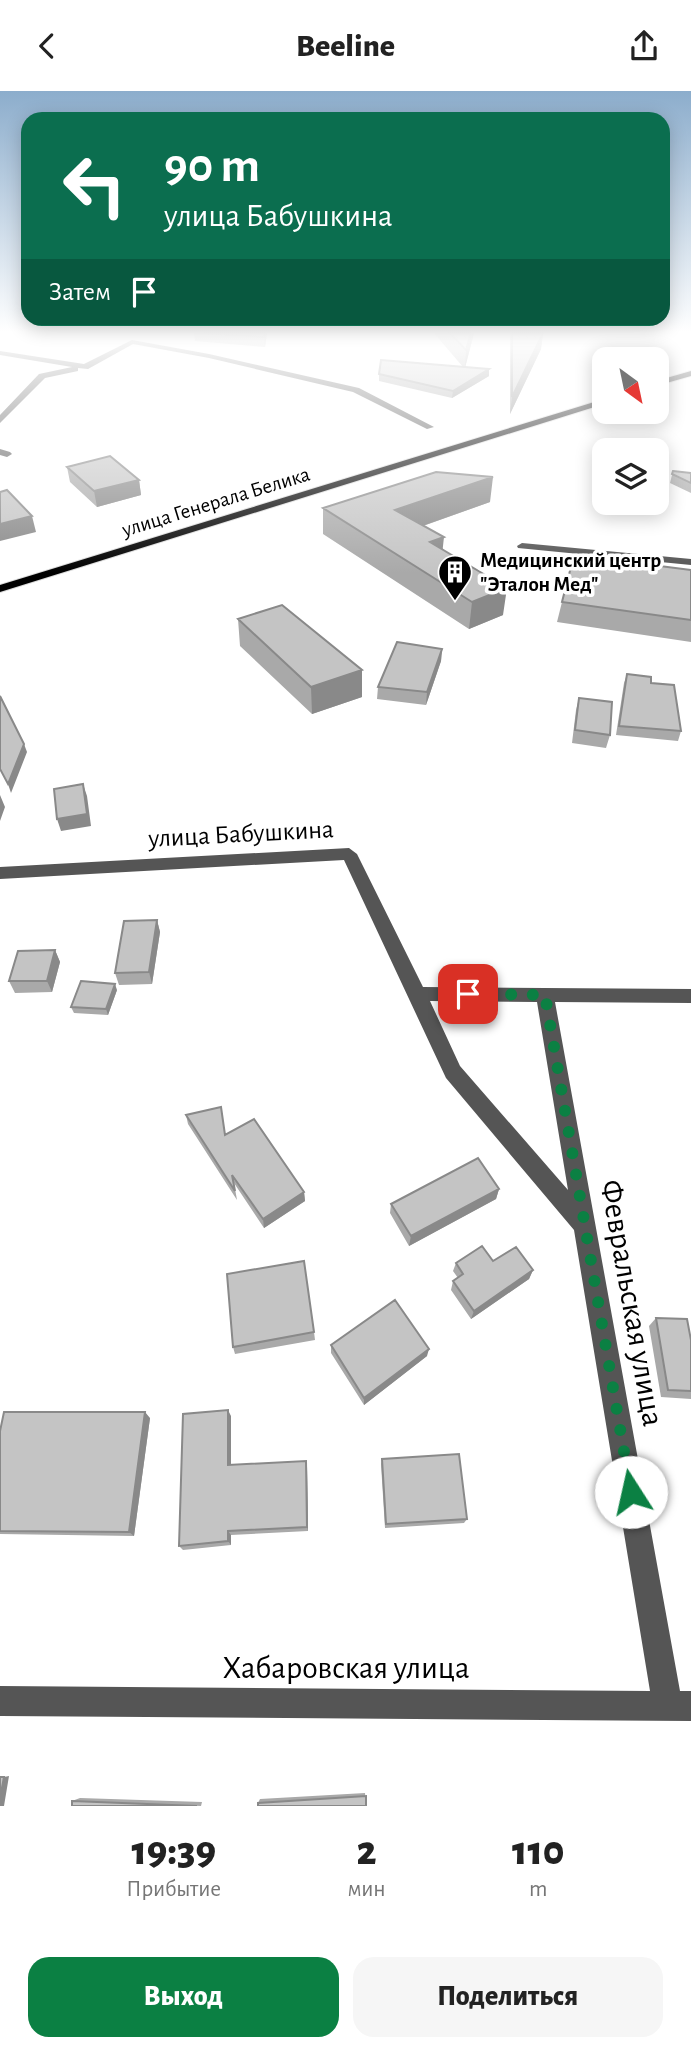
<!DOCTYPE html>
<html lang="ru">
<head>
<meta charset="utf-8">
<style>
	:root { --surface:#fff; --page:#f6f6f6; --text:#222; --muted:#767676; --accent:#0b8043 }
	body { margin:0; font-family:"Alegreya Sans",sans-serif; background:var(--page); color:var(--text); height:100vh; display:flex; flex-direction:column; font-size:26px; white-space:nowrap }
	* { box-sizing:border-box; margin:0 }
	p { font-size:23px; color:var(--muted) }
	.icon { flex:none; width:38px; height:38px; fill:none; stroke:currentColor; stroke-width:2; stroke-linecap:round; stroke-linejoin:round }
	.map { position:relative; height:1715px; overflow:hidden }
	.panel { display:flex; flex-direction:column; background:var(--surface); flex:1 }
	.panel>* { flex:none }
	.banner { position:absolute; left:21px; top:21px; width:649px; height:214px; border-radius:21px; box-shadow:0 4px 18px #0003; background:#0b6e4f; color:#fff; overflow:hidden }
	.needle { width:46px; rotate:147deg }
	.fabs { position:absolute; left:592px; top:256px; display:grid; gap:14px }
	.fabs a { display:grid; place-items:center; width:77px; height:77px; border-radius:14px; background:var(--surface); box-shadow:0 4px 18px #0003; font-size:35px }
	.pin { position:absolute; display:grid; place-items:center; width:60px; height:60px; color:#fff; margin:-30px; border-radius:14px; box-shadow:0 4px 10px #0006 }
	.me { position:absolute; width:77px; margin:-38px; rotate:350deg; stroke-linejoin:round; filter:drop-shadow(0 0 5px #0008) }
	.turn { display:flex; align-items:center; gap:24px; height:147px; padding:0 28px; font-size:32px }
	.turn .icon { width:91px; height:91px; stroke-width:2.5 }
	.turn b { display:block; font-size:49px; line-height:60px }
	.then { display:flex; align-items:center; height:66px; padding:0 28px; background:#0003; gap:14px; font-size:26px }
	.eta { display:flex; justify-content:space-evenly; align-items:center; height:119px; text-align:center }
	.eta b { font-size:42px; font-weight:800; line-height:49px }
	.primary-button { display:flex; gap:14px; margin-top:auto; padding:14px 28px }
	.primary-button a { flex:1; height:80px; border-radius:21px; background:var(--accent); color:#fff; font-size:28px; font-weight:800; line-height:80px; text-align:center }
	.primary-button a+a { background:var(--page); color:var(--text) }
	header { display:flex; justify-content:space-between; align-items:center; height:91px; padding:0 28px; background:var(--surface); font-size:32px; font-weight:800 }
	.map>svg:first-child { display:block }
</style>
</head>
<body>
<header><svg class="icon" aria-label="back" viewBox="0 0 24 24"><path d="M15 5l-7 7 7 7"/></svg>Beeline<svg class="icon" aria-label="share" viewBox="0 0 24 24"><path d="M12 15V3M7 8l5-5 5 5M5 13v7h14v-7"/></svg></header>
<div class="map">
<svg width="691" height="1715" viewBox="0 0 691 1715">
	<rect width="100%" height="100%" fill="#fff"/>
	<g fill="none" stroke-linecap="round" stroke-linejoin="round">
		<!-- major casing -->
		<g stroke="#dbdbdb" stroke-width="2">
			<path id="major" d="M 691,280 L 691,285 L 656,295 L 656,290 Z
				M 604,308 L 604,313 L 0,501 L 0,494 Z"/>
		</g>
		<!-- minor -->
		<path fill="#555" fill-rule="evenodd" d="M 132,249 L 209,263 L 359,297 L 434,336 L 427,338 L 353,301 L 209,267 L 133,253 L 88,278 L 78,277 L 78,280 L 45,287 L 0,332 L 0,324 L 39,283 L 72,276 L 0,264 L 0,260 L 84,273 Z
			M 0,358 L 10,361 L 12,363 L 7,366 L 0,364 Z
			M 522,452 L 691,468 L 691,474 L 518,457 L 517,455 Z
			M 349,757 L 357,763 L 423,896 L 691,898 L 691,912 L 555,911 L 680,1600 L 691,1600 L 691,1630 L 0,1625 L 0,1595 L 650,1600 L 574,1139 L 446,987 L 344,769 L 0,788 L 0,776 ZM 430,910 L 537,911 L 568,1099 L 460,975 Z"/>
		<!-- major -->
		<use href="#major" fill="#000" fill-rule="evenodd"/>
	</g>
	<!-- wall -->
	<path fill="#a9a9a9" d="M 194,242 L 267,242 L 265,256 L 195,250 Z
		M 434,242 L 474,242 L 465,276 L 489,285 L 452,307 L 379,290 L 379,283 L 463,276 Z
		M 510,242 L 543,242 L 541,258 L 510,323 Z
		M 67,376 L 139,389 L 141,404 L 97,416 L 70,391 Z
		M 673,380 L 691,382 L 691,402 L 670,392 Z
		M 490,411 L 423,435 L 443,458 L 503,524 L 469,538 L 323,443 L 323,417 Z
		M 691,479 L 691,551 L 557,531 L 562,511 Z
		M 238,528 L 362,579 L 362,606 L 312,623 L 240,555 Z
		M 442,558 L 441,570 L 426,614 L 377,608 L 378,596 Z
		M 627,583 L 651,592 L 681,640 L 678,650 L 616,644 L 624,592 Z
		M 579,607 L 610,644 L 606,657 L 572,652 L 576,619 Z
		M 157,829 L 160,841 L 152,893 L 119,894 L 115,882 Z
		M 55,859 L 60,871 L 52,901 L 15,902 L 9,890 Z
		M 117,899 L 108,924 L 74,922 L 71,916 Z
		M 186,1024 L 226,1044 L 304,1101 L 305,1110 L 264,1137 L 234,1092 L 237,1109 L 188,1033 Z
		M 499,1098 L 496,1108 L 409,1155 L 390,1122 L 391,1113 Z
		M 493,1170 L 533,1179 L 529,1188 L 471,1228 L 451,1199 L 453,1190 L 458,1187 L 453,1180 L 456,1172 Z
		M 656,1227 L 691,1249 L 691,1308 L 661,1306 L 649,1235 Z
		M 314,1241 L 315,1249 L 235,1263 L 233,1256 Z
		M 331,1254 L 427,1265 L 364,1314 L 331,1262 Z
		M 231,1325 L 231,1374 L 307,1375 L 308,1440 L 231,1444 L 231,1454 L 183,1459 L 179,1455 Z
		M 150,1327 L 134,1445 L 0,1443 L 0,1340 Z
		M 382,1368 L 467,1428 L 464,1432 L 385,1437 L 381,1373 Z
		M 365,1702 L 366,1715 L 258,1712 L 260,1708 Z
		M 80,1707 L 202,1711 L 201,1715 L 72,1710 Z"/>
	<!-- shaded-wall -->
	<path fill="#898989" d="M 265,242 L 267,242 L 265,256 L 264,246 Z
		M 471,242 L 474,242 L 465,277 L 466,259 Z
		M 543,242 L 541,258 L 510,323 L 512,306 Z
		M 489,278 L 489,285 L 452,307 L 453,300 Z
		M 493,386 L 490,411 L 394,445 L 395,419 Z
		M 139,389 L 141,404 L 97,416 L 94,400 Z
		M 32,425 L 36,441 L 0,450 L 0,433 Z
		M 444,446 L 441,473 L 430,451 Z
		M 507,497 L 503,524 L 469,538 L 472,511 Z
		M 442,558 L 441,570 L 426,614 L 427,601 Z
		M 362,579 L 362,606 L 312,623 L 311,596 Z
		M 24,653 L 27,661 L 11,702 L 8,693 Z
		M 83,693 L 87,705 L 91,735 L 61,740 L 57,728 Z
		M 0,704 L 5,716 L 0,730 Z
		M 157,829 L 160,841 L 152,893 L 149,881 Z
		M 55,859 L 60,871 L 52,901 L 47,890 Z
		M 115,893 L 117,899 L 108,924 L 106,918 Z
		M 499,1098 L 496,1108 L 409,1155 L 411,1145 Z
		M 304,1101 L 305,1110 L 264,1137 L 263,1128 Z
		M 533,1179 L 529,1188 L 471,1228 L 474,1220 Z
		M 429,1258 L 427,1265 L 364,1314 L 364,1307 Z
		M 228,1319 L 231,1325 L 231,1379 L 228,1374 Z
		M 145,1321 L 150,1327 L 134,1445 L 129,1441 Z
		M 306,1370 L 307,1375 L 308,1440 L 307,1436 Z
		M 228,1440 L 231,1444 L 231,1454 L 228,1450 Z
		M 9,1685 L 4,1715 L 0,1715 L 0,1707 L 4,1686 Z"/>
	<!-- building -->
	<path fill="#c4c4c4" stroke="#898989" stroke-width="2" d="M 203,242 L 265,242 L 264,246 Z
		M 450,242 L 471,242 L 466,259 Z
		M 512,242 L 543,242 L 512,306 Z
		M 381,269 L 489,278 L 453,300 L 379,283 Z
		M 110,365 L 139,389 L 94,400 L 67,376 Z
		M 673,380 L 691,382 L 691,392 L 672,383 Z
		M 436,381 L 493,386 L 395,419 L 444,446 L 430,451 L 507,497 L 472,511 L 323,417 Z
		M 7,399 L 32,425 L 0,433 L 0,401 Z
		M 574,464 L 691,479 L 691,529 L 562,511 Z
		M 282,514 L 362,579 L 311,596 L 238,528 Z
		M 397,551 L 442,558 L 427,601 L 378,596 Z
		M 627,583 L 651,586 L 651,592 L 674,594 L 681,640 L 619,635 Z
		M 0,605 L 24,653 L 8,693 L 0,678 Z
		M 579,607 L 612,611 L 610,644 L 575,639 Z
		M 83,693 L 87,723 L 57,728 L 54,698 Z
		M 157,829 L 149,881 L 115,882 L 124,830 Z
		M 55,859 L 47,890 L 9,890 L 18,860 Z
		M 81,890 L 115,893 L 106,918 L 71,916 Z
		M 221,1016 L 225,1044 L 254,1028 L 304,1101 L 263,1128 L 232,1084 L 235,1100 L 186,1024 Z
		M 478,1067 L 499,1098 L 411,1145 L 391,1113 Z
		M 482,1155 L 493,1170 L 516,1156 L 533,1179 L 474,1220 L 453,1190 L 463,1183 L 456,1172 Z
		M 304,1170 L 314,1241 L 233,1256 L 227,1183 Z
		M 395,1209 L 429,1258 L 364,1307 L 331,1254 Z
		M 656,1227 L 687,1228 L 691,1249 L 691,1300 L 668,1299 Z
		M 228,1319 L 228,1374 L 306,1370 L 307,1436 L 228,1440 L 228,1450 L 179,1455 L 183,1323 Z
		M 4,1321 L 145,1321 L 129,1441 L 0,1440 L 0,1340 Z
		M 459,1363 L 467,1428 L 386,1433 L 382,1368 Z
		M 0,1686 L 4,1686 L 0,1707 Z
		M 366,1705 L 366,1715 L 258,1715 L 258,1712 Z
		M 72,1710 L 197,1715 L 72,1715 Z"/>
	<!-- sky -->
	<linearGradient id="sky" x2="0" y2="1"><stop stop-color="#8cadcc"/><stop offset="0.5" stop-color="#fff"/><stop offset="1" stop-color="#fff" stop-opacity="0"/></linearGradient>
	<rect width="691" height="482" fill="url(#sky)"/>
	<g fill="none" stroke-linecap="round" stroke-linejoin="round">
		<!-- route -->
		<path stroke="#0b8043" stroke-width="12" stroke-dasharray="0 21.6" d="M 468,903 L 545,904 L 631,1401"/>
	</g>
	<!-- icons -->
	<defs>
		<g id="building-pin" transform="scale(1.75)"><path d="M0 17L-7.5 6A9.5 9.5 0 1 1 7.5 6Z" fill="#000" stroke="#fff"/><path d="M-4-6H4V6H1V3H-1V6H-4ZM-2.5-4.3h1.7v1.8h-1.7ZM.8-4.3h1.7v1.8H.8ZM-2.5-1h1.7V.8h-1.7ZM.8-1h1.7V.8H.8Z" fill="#fff"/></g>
	</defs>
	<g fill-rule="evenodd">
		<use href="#building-pin" x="455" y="481"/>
	</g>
	<g text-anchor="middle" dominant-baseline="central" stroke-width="7" stroke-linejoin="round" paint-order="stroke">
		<!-- far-street labels -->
		<g font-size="21" fill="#000" stroke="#fff">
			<text transform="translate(216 411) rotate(-17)">улица Генерала Белика</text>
		</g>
		<!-- far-poi labels -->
		<g font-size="21" font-weight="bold" fill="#000" stroke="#fff" text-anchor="start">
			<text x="480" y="469">Медицинский центр<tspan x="480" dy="24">"Эталон Мед"</tspan></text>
		</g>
		<!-- street labels -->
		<g font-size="26" fill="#000" stroke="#fff">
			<text transform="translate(241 743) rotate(-3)">улица Бабушкина</text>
		</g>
		<!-- near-street labels -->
		<g font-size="32" fill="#000" stroke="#fff">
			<text transform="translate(632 1212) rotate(80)">Февральская улица</text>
			<text x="346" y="1577">Хабаровская улица</text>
		</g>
	</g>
</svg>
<div class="fabs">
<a><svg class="needle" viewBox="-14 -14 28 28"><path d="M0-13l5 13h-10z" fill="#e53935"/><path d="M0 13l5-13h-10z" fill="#767676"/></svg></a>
<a><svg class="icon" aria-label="layers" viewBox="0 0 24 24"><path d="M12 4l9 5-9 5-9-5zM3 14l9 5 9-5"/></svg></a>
</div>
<div class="pin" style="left:468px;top:903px;background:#d93025"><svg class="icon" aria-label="arrive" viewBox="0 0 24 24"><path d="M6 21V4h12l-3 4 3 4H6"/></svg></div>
<svg class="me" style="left:631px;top:1401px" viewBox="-20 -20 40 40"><circle r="19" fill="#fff"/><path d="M0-13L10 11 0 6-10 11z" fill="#0b8043"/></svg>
<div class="banner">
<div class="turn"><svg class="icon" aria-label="left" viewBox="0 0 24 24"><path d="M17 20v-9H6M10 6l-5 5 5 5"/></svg><div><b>90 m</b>улица Бабушкина</div></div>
<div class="then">Затем<svg class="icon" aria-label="arrive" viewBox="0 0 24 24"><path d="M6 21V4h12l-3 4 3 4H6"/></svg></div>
</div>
</div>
<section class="panel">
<div class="eta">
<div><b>19:39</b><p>Прибытие</p></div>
<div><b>2</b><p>мин</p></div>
<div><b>110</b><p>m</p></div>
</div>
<div class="primary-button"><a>Выход</a><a>Поделиться</a></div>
</section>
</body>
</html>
